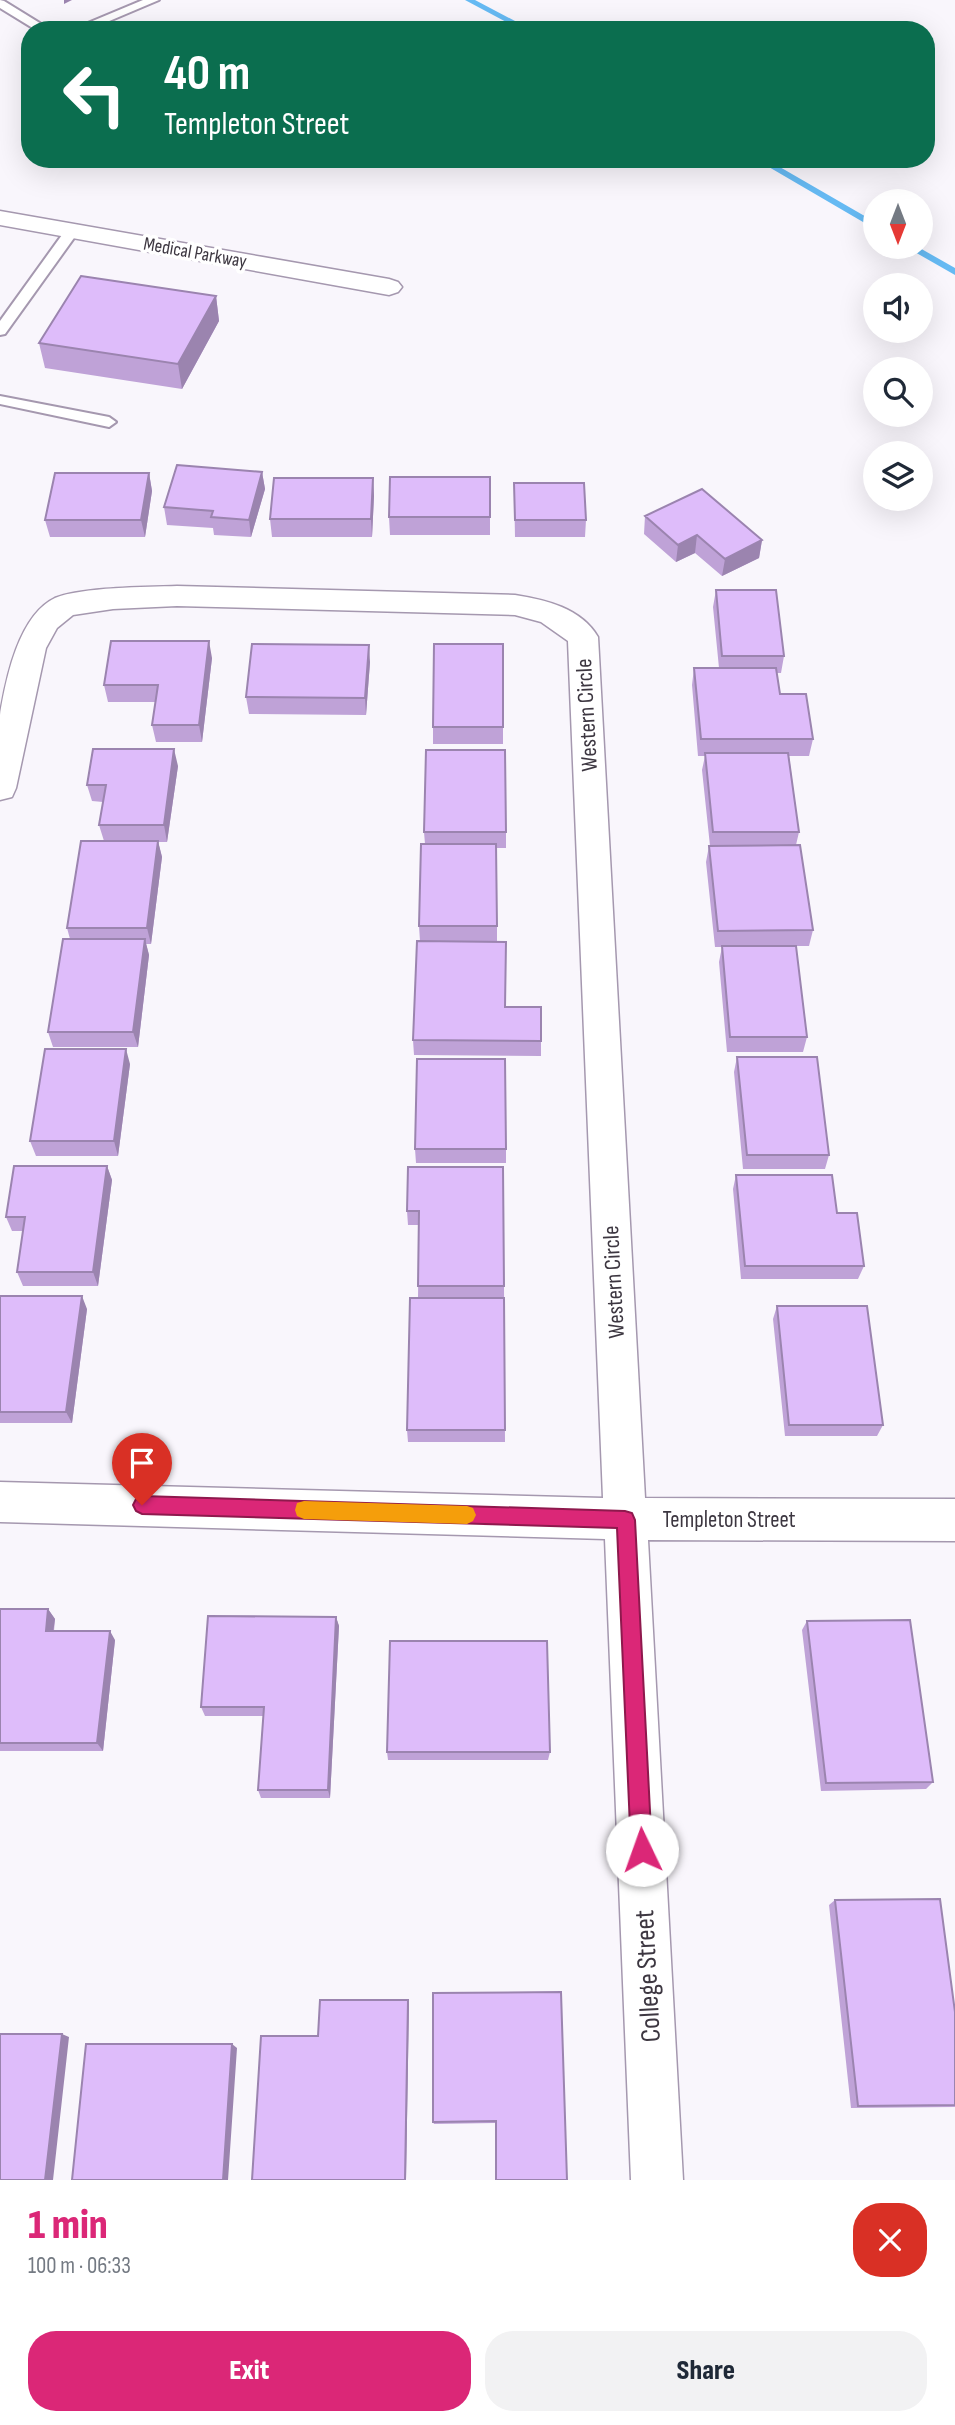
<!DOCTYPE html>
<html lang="en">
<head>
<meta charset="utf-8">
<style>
	:root { --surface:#fff; --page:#f2f2f3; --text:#1f2937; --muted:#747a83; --accent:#db2777 }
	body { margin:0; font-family:"Sofia Sans Condensed",sans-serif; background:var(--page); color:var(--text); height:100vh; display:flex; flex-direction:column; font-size:26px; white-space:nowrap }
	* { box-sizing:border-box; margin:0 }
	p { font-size:23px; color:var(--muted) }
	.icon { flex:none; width:38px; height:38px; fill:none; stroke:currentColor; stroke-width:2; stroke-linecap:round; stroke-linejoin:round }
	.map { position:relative; height:2180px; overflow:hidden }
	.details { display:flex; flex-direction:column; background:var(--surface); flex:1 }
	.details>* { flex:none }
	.guide { position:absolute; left:21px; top:21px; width:914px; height:147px; border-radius:28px; box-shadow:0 7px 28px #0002; background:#0b6e4f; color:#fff; overflow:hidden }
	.needle { width:46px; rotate:180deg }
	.fabs { position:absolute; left:863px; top:189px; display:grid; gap:14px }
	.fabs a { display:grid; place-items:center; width:70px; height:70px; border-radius:50%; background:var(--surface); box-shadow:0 7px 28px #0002; font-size:35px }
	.pin { position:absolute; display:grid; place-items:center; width:60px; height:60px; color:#fff; margin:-72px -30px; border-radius:50% 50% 50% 0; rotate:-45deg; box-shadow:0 0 7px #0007 }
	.pin .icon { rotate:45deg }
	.me { position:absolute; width:77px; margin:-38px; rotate:357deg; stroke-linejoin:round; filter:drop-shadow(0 0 5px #0008) }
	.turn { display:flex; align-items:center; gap:24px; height:147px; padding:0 28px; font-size:32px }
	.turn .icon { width:91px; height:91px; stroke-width:2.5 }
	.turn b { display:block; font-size:49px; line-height:60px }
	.round { display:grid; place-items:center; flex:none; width:74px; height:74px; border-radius:28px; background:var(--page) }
	.head { display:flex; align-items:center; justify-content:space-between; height:119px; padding:0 28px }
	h1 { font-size:42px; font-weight:800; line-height:52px; color:var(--accent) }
	.action { display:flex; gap:14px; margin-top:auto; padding:14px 28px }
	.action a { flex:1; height:80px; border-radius:28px; background:var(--accent); color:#fff; font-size:28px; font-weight:800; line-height:80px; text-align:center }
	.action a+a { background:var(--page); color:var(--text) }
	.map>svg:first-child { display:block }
</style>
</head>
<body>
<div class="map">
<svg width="955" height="2180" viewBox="0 0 955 2180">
	<rect width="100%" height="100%" fill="#f9f6fc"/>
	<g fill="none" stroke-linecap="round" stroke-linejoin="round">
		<!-- stream -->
		<path fill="#66baf3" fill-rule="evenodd" d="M 465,0 L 475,0 L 532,30 L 521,30 Z
			M 755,159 L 766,159 L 875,222 L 875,229 Z
			M 906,247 L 918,247 L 955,268 L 955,275 Z"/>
		<!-- lane casing -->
		<g stroke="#a598af" stroke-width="4">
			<path id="lane" d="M 0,0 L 4,1 L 51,30 L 36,30 L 0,8 Z
				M 143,0 L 159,0 L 88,30 L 71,30 Z
				M 72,227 L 79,231 L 5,334 L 0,335 L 0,321 L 67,228 Z
				M 0,396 L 109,417 L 116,422 L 109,427 L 0,404 Z"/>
		</g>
		<!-- street casing -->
		<g stroke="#a598af" stroke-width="3">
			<path id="street" d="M 0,211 L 389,279 L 398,282 L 402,287 L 398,292 L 389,295 L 0,225 Z
				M 177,586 L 515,595 C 546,600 581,608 598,637 L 645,1498 L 955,1499 L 955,1541 L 648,1540 L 683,2180 L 631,2180 L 605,1539 L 0,1522 L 0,1482 L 603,1498 L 568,641 L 541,622 L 515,615 L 177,606 L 113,609 L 73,615 L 57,628 L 46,648 L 16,788 L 12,797 L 0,800 C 0,773 0,742 0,715 C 6,678 19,615 55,598 C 81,587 147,587 177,586 Z"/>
		</g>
		<!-- lane -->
		<use href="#lane" fill="#fff" fill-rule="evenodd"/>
		<!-- street -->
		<use href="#street" fill="#fff" fill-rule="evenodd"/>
	</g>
	<!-- wall -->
	<path fill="#bfa2d7" d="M 216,296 L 219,321 L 182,389 L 45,368 L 39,343 Z
		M 262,472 L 265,489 L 251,537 L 214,535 L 213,528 L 167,525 L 164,507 Z
		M 149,473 L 152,491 L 145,537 L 50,537 L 45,520 Z
		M 490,477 L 490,535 L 390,535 L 389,517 Z
		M 373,478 L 374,496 L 372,537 L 272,537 L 270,519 Z
		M 514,483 L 586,520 L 585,537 L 515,537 Z
		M 645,516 L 762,540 L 759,558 L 722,576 L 695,553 L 676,562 L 644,534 Z
		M 716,590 L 784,656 L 781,673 L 777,673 L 780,694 L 813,739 L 809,756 L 789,756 L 799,832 L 796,845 L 813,930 L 809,946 L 743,946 L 807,1037 L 803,1052 L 727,1052 L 719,962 L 722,947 L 715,947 L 706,862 L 709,846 L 710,846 L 702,770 L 705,756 L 698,756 L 692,685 L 694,668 L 719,668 L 713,607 Z
		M 212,658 L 202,742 L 156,742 L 152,725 L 156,702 L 108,702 L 104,685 Z
		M 370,662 L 366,715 L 249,714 L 246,697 Z
		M 433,727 L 503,727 L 503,744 L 433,744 Z
		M 178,766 L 167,842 L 158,842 L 162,857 L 151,944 L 146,944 L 149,955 L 138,1047 L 53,1047 L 48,1032 L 70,939 L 67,928 L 104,841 L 99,825 L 103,802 L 92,801 L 87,785 Z
		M 424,832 L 506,832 L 506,848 L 497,848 L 497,942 L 450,942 L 505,1007 L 541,1041 L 541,1056 L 414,1055 L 413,1040 L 420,941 L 419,926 L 425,844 Z
		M 737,1057 L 829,1155 L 825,1169 L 743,1169 L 734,1072 Z
		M 130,1064 L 118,1156 L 36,1156 L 30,1141 Z
		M 415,1149 L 506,1149 L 506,1163 L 416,1163 Z
		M 107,1166 L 112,1180 L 98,1286 L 23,1286 L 17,1272 L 23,1231 L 12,1231 L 6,1217 Z
		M 408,1167 L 504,1286 L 505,1442 L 408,1442 L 407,1430 L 418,1298 L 419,1225 L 408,1225 L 407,1211 Z
		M 736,1175 L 837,1213 L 864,1266 L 858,1279 L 741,1279 L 733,1189 Z
		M 0,1296 L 87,1309 L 72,1423 L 0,1423 Z
		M 777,1306 L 883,1425 L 877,1436 L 785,1436 L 773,1319 Z
		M 0,1609 L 48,1609 L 55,1619 L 54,1631 L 115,1640 L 103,1751 L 0,1751 Z
		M 336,1617 L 339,1626 L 330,1798 L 261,1798 L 258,1790 L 263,1716 L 205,1716 L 201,1707 Z
		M 807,1621 L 933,1782 L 926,1789 L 821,1791 L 802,1630 Z
		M 387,1752 L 550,1752 L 548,1760 L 388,1760 Z
		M 835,1900 L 955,2012 L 955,2107 L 851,2108 L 829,1905 Z
		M 561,1992 L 495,2123 L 434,2124 L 433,2122 Z"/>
	<!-- shaded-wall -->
	<path fill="#9b84af" d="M 64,0 L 72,0 L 64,4 Z
		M 216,296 L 219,321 L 182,389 L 178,364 Z
		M 262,472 L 265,489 L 251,537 L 249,520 Z
		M 149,473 L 152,491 L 145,537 L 141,520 Z
		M 373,478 L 374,496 L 372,537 L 371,519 Z
		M 697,535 L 695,553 L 676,562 L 678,545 Z
		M 762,540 L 759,558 L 722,576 L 725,559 Z
		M 209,641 L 212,658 L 202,742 L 199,725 Z
		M 369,645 L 370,662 L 366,715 L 365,698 Z
		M 174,749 L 178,766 L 167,842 L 164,825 Z
		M 158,841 L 162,857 L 151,944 L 147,928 Z
		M 145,939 L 149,955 L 138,1047 L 133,1032 Z
		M 126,1049 L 130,1064 L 118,1156 L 114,1141 Z
		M 107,1166 L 112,1180 L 98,1286 L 93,1272 Z
		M 82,1296 L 87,1309 L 72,1423 L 66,1412 Z
		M 48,1609 L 55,1619 L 52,1640 L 46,1631 Z
		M 336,1617 L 339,1626 L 330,1798 L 328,1790 Z
		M 110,1631 L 115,1640 L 103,1751 L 97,1743 Z
		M 408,2000 L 409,2004 L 406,2180 L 405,2180 Z
		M 62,2034 L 69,2037 L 53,2180 L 45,2180 Z
		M 232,2044 L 237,2048 L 228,2180 L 223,2180 Z"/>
	<!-- building -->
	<path fill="#debcfa" stroke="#9b84af" stroke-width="2" d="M 81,276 L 216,296 L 178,364 L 39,343 Z
		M 177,465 L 262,472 L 249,520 L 211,517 L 213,511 L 164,507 Z
		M 55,473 L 149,473 L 141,520 L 45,520 Z
		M 390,477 L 490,477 L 490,517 L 389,517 Z
		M 274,478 L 373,478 L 371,519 L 270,519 Z
		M 514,483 L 584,483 L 586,520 L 515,520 Z
		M 702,489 L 762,540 L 725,559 L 697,535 L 678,545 L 645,516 Z
		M 716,590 L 776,590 L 784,656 L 722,656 Z
		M 111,641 L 209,641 L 199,725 L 152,725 L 158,685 L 104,685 Z
		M 252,644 L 369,645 L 365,698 L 246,697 Z
		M 434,644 L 503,644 L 503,727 L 433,727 Z
		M 694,668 L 776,668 L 780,694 L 806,694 L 813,739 L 701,739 Z
		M 93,749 L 174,749 L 164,825 L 99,825 L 106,785 L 87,785 Z
		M 426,750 L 505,750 L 506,832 L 424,832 Z
		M 705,753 L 788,753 L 799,832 L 713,832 Z
		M 81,841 L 158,841 L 147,928 L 67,928 Z
		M 421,844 L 496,844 L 497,926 L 419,926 Z
		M 800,845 L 813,930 L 718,931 L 709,846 Z
		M 63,939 L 145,939 L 133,1032 L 48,1032 Z
		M 417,941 L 506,942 L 505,1007 L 541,1007 L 541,1041 L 413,1040 Z
		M 722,946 L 796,946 L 807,1037 L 730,1037 Z
		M 45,1049 L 126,1049 L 114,1141 L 30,1141 Z
		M 737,1057 L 817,1057 L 829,1155 L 747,1155 Z
		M 417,1059 L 505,1059 L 506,1149 L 415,1149 Z
		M 14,1166 L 107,1166 L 93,1272 L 17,1272 L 25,1217 L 6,1217 Z
		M 408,1167 L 503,1167 L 504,1286 L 418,1286 L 419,1211 L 407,1211 Z
		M 736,1175 L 832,1175 L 837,1213 L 857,1213 L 864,1266 L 745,1266 Z
		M 0,1296 L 82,1296 L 66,1412 L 0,1412 Z
		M 410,1298 L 504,1298 L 505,1430 L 407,1430 Z
		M 777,1306 L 867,1306 L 883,1425 L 789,1425 Z
		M 0,1609 L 48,1609 L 46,1631 L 110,1631 L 97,1743 L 0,1743 Z
		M 208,1616 L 336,1617 L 328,1790 L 258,1790 L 264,1707 L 201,1707 Z
		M 910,1620 L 933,1782 L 826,1783 L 807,1621 Z
		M 390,1641 L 547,1641 L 550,1752 L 387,1752 Z
		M 940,1899 L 955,2012 L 955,2105 L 858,2106 L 835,1900 Z
		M 561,1992 L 567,2180 L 496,2180 L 496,2121 L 433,2122 L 433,1993 Z
		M 320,2000 L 408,2000 L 405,2180 L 252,2180 L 261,2036 L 318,2036 Z
		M 0,2034 L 62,2034 L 45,2180 L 0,2180 Z
		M 86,2044 L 232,2044 L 223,2180 L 72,2180 Z"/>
	<!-- route -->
	<path fill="#db2777" stroke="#8e194d" stroke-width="2" d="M 142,1496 L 625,1511 L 632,1513 L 635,1520 L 652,1850 L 649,1857 L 642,1860 L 634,1857 L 631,1850 L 617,1528 L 142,1514 L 136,1511 L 133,1505 L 136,1499 Z"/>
	<!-- slow -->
	<path fill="#f59e0b" d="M 304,1501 L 467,1506 L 473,1508 L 476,1515 L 473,1521 L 467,1524 L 304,1519 L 297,1516 L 295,1510 L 297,1503 Z"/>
	<g text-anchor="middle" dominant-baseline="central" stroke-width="7" stroke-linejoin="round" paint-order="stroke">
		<!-- far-street labels -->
		<g font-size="19" fill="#3d3741" stroke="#fff">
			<text transform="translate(195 253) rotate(10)">Medical Parkway</text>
		</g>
		<!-- street labels -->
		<g font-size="23" fill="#3d3741" stroke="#fff">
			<text transform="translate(587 715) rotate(-93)">Western Circle</text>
			<text transform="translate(614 1282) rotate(-93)">Western Circle</text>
			<text x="729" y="1520">Templeton Street</text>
		</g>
		<!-- near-street labels -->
		<g font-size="28" fill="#3d3741" stroke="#fff">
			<text transform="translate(648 1976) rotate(-93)">College Street</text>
		</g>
	</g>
</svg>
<div class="fabs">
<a><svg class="needle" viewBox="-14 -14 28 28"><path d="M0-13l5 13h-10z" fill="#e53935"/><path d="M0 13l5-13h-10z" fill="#747a83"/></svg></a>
<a><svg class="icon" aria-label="sound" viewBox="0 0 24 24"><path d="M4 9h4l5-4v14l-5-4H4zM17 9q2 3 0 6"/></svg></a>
<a><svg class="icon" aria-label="search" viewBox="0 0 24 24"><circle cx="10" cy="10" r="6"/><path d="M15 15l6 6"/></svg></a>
<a><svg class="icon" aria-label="layers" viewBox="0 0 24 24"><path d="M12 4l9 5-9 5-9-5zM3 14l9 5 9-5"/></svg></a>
</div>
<div class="pin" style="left:142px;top:1505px;background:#d93025"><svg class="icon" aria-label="arrive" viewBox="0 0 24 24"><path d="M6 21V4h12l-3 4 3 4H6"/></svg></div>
<svg class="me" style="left:642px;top:1850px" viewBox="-20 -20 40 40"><circle r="19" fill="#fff"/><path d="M0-13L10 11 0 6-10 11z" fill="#db2777"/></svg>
<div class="guide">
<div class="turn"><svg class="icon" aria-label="left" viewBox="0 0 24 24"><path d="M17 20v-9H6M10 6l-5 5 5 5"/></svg><div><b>40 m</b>Templeton Street</div></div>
</div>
</div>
<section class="details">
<div class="head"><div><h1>1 min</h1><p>100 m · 06:33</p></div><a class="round" style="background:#d93025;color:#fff"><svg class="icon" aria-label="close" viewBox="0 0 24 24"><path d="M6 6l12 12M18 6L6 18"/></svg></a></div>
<div class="action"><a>Exit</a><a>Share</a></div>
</section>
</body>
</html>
